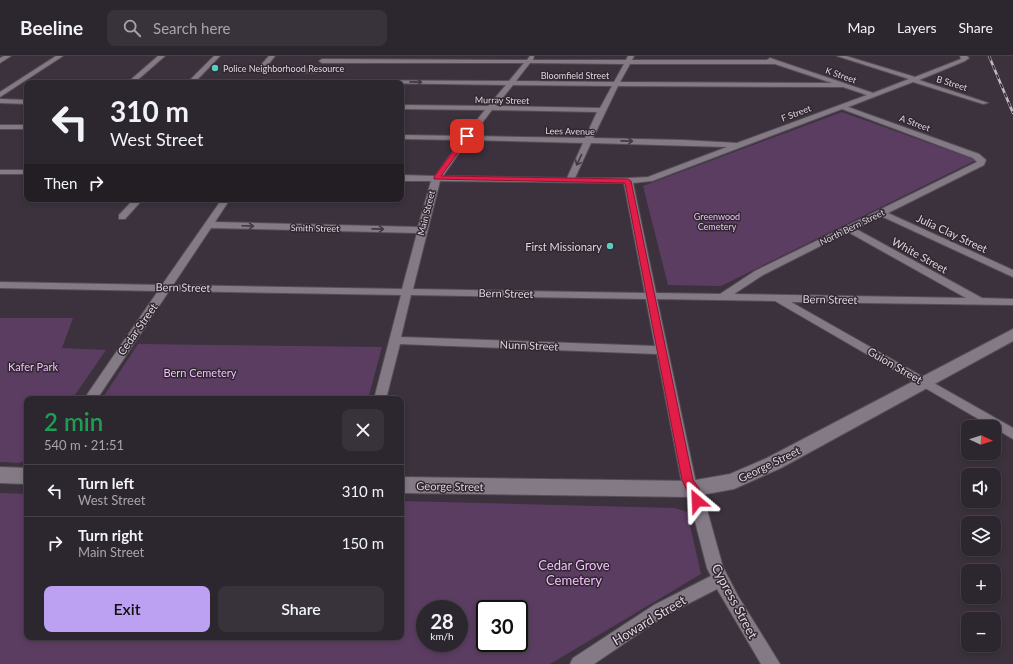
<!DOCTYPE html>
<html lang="en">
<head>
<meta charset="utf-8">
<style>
	:root { --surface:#2c262e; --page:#38323a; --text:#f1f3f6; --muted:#a6a5aa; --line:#48434a; --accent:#bca0f2 }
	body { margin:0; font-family:Lato,sans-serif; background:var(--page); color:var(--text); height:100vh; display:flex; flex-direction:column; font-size:15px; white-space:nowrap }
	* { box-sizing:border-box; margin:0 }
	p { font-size:13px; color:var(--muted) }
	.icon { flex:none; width:22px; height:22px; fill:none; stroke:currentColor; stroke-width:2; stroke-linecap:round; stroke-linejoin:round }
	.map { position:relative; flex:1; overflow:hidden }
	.drawer { position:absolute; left:24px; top:340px; width:380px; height:244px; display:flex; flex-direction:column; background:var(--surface); border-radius:8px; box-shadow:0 2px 6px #0003,0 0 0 1px var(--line) }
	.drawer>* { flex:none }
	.guide { position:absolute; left:24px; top:24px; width:380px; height:122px; border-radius:8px; box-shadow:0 2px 6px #0003,0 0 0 1px var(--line); background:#2c262e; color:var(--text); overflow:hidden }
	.needle { width:26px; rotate:93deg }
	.fabs { position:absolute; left:961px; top:364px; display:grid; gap:8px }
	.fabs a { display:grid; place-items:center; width:40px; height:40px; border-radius:8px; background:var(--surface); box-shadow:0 2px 6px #0003,0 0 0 1px var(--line); font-size:20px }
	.speed { position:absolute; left:416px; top:544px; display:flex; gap:8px; font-size:20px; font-weight:700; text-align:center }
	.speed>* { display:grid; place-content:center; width:52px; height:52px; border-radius:50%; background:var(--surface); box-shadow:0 2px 6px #0003,0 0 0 1px var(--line); line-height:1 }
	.speed small { font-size:10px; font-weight:400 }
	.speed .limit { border:2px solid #111; border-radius:6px; background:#fff; color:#111 }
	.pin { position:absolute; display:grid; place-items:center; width:34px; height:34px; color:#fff; margin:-17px; border-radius:8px; box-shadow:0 2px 6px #0006 }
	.me { position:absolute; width:44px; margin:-22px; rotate:334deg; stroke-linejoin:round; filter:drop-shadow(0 0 3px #0008) }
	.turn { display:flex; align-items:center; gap:14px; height:84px; padding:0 20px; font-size:18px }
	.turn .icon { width:52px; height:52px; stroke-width:2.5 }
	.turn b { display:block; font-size:28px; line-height:34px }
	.then { display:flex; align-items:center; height:38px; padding:0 20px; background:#0003; gap:8px; font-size:15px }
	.round { display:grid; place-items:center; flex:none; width:42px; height:42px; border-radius:8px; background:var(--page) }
	.summary { display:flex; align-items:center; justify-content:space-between; height:68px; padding:0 20px }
	h1 { font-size:24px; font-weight:600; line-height:30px; color:#1e9e55 }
	.cta { display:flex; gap:8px; margin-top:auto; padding:8px 20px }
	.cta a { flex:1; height:46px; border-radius:8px; background:var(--accent); color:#111; font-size:16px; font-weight:600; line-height:46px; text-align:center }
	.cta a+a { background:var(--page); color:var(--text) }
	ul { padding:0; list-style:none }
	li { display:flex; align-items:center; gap:12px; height:52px; padding:0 20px; border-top:1px solid var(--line) }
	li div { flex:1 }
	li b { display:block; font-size:15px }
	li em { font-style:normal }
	header { display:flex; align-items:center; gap:24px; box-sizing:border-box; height:56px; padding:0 20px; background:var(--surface); border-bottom:1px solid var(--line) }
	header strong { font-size:19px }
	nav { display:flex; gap:22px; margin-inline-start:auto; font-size:14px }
	.search { width:280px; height:36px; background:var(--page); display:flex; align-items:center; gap:10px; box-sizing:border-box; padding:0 14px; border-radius:8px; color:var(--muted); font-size:15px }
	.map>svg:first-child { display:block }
</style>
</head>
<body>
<header>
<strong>Beeline</strong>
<div class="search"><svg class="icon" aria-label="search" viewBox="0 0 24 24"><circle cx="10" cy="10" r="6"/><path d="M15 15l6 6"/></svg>Search here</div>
<nav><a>Map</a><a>Layers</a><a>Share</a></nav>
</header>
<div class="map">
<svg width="1013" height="608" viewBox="0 0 1013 608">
	<rect width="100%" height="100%" fill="#3b323d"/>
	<!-- green -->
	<path fill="#5c3d62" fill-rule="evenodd" d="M 842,56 L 976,104 L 721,230 L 668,229 L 643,130 Z
		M 0,262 L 73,262 L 62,292 L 106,294 L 72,343 L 27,343 L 27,404 L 19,407 L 0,406 Z
		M 138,288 L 382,291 L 368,343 L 102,343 Z
		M 0,437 L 27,438 L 27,581 L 401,581 L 401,445 L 675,452 L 687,456 L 701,518 L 550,608 L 0,608 ZM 425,553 L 459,553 L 459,587 L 425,587 ZM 485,553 L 519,553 L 519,587 L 485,587 Z"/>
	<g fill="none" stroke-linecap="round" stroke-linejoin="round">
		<!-- street casing -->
		<g stroke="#564e57" stroke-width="2">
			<path id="street" d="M 4,0 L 11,0 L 0,7 L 0,2 Z
				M 56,0 L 63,0 L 0,41 L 0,36 Z
				M 158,0 L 165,0 L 134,27 L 127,27 Z
				M 214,0 L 220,0 L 194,27 L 187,27 Z
				M 269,0 L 275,0 L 266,11 L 315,13 L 318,15 L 315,17 L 260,14 L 260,10 Z
				M 530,0 L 534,0 L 533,4 L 626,4 L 628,0 L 634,0 L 632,4 L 767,4 L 770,2 L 873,37 L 909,23 L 837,0 L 846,0 L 915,21 L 961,3 L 960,0 L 967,0 L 969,2 L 965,5 L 919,24 L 988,47 L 983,48 L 913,26 L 848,51 L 979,98 L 986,104 L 984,109 L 888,157 L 1013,214 L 1013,221 L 881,160 L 856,173 L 982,242 L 1013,243 L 1013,249 L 791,246 L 1013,372 L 1013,383 L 775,245 L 657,243 L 696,427 L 699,428 L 701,432 L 723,511 L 738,540 L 780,608 L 761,608 L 717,533 L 666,559 L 594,608 L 570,608 L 573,602 L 654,549 L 711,520 L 707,512 L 688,438 L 685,437 L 683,433 L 657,298 L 400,288 L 386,343 L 374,343 L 401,239 L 169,235 L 97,343 L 84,343 L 158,235 L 0,232 L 0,226 L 162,229 L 222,143 L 230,143 L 215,166 L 418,171 L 431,125 L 401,125 L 401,119 L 435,120 L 461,84 L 401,83 L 401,79 L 464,80 L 485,54 L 401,53 L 401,49 L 488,50 L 506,29 L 304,26 L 307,24 L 509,25 L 524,7 L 322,7 L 319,5 L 322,3 L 527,4 ZM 530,7 L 624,8 L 614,26 L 516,25 ZM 630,8 L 775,8 L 832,27 L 620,26 ZM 513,29 L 612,30 L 600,52 L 496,50 ZM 618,30 L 843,31 L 867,39 L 737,87 L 683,84 L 593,82 ZM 842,53 L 973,102 L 977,106 L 755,215 L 720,238 L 656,237 L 633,127 L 652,125 ZM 492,54 L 597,56 L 585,82 L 472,80 ZM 468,84 L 583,87 L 567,122 L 443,120 ZM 591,87 L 727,91 L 648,121 L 628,122 L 575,122 ZM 440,125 L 624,127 L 645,237 L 413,233 ZM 211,172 L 417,177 L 402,233 L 173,229 ZM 848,176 L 966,242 L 734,238 L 763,219 ZM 411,239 L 646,243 L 655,290 L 401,281 Z
				M 0,43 L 27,44 L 27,48 L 0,47 Z
				M 0,69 L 27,69 L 27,73 L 0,73 Z
				M 0,114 L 27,114 L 27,118 L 0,118 Z
				M 134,143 L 143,143 L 125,163 L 119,163 L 119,159 Z"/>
		</g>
		<!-- secondary casing -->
		<g stroke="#564e57" stroke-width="2">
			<path id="secondary" d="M 1013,273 L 1013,285 L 781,412 L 734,433 L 690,441 L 401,437 L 401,421 L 690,425 L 730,418 L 767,402 Z
				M 0,411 L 27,412 L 27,428 L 0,427 Z"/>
		</g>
		<!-- street -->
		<use href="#street" fill="#847a86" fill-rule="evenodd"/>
		<!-- secondary -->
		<use href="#secondary" fill="#847a86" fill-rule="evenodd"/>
		<!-- rail casing -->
		<g stroke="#c1bac2" stroke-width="2.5">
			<path id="rail" d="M 989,0 L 1013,57"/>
		</g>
		<!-- rail -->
		<use href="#rail" stroke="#312832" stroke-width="1.5" stroke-dasharray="5" stroke-linecap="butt"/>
	</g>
	<!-- one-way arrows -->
	<defs><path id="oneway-shaft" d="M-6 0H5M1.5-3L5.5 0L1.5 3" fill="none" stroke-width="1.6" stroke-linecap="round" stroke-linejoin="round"/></defs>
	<g stroke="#423843">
		<use href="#oneway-shaft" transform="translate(416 26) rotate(1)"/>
		<use href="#oneway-shaft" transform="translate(627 85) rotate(1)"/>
		<use href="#oneway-shaft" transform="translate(579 104) rotate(115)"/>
		<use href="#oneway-shaft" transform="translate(248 170) rotate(2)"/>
		<use href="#oneway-shaft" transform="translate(378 173) rotate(1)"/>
	</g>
	<!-- route -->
	<path fill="#e11d48" stroke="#92132f" d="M 465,79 L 470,80 L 441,120 L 628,123 L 631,125 L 693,424 L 699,432 L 702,445 L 701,448 L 693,448 L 682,424 L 625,127 L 434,123 L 434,121 Z"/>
	<!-- markers -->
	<g fill="#58cec0" stroke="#312832" stroke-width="1.5">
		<circle cx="215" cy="12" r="4"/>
		<circle cx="610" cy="190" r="4"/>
	</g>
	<g text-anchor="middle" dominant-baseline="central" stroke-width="3" stroke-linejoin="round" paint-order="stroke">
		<!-- far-poi labels -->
		<g font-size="9" fill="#ddd7de" stroke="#312832" text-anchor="start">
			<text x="223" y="12">Police Neighborhood Resource</text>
		</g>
		<!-- far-street labels -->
		<g font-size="9" fill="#ddd7de" stroke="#312832">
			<text x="575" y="19">Bloomfield Street</text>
			<text transform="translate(841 19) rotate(19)">K Street</text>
			<text transform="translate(952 27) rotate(17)">B Street</text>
			<text transform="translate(502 44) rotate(1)">Murray Street</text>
			<text transform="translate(796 57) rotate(-21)">F Street</text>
			<text transform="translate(915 67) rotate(20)">A Street</text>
			<text transform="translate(570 75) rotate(1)">Lees Avenue</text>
			<text transform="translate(426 157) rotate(-76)">Main Street</text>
			<text transform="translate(852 171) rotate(-26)">North Bern Street</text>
			<text transform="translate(315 172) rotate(1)">Smith Street</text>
		</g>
		<!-- far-park labels -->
		<g font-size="9" fill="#f5bfff" stroke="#312832">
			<text x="717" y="160">Greenwood<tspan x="717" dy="10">Cemetery</tspan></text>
		</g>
		<!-- street labels -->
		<g font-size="11" fill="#ddd7de" stroke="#312832">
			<text transform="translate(952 177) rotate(25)">Julia Clay Street</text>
			<text transform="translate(920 199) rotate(29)">White Street</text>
			<text transform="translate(183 231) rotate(1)">Bern Street</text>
			<text transform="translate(506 237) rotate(1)">Bern Street</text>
			<text transform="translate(830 243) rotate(1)">Bern Street</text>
			<text transform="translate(137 273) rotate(-55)">Cedar Street</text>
			<text transform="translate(529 289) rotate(2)">Nunn Street</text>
			<text transform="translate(895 309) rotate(30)">Guion Street</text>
			<text transform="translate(769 408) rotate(-26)">George Street</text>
			<text transform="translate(450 430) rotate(1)">George Street</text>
		</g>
		<!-- poi labels -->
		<g font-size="11" fill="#ddd7de" stroke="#312832" text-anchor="end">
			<text x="602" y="190">First Missionary</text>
		</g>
		<!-- park labels -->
		<g font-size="11" fill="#f5bfff" stroke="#312832">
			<text x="33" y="310">Kafer Park</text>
			<text x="200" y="316">Bern Cemetery</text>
		</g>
		<!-- near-park labels -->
		<g font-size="13" fill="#f5bfff" stroke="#312832">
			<text x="574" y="509">Cedar Grove<tspan x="574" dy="15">Cemetery</tspan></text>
		</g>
		<!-- near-street labels -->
		<g font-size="13" fill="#ddd7de" stroke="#312832">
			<text transform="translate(735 545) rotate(62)">Cypress Street</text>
			<text transform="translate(649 564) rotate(-31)">Howard Street</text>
		</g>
	</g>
</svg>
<div class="fabs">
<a><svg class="needle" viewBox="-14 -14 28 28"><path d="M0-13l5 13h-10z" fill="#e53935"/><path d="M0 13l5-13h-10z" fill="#a6a5aa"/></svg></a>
<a><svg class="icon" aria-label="sound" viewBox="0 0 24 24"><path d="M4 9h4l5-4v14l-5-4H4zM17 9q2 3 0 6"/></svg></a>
<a><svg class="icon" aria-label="layers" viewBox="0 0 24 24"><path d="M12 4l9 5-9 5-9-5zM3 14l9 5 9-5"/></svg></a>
<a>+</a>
<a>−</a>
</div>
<div class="speed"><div>28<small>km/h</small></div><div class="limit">30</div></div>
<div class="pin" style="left:467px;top:80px;background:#d93025"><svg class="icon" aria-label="arrive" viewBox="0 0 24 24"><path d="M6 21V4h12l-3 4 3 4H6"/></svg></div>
<svg class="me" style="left:697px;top:445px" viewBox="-20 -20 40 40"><path d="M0-17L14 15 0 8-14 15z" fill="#e11d48" stroke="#fff" stroke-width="4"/></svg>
<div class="guide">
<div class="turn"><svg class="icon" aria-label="left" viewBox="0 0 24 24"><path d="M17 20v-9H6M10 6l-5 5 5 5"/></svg><div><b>310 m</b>West Street</div></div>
<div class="then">Then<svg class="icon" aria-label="right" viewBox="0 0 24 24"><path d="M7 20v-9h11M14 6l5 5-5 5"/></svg></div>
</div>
<section class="drawer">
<div class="summary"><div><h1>2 min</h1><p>540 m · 21:51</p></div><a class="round"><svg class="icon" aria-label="close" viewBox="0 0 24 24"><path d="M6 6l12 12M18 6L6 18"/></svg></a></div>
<ul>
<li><svg class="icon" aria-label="left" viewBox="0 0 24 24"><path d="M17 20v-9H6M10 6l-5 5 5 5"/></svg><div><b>Turn left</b><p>West Street</p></div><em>310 m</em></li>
<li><svg class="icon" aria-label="right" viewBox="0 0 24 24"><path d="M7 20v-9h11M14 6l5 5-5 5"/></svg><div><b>Turn right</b><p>Main Street</p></div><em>150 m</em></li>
</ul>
<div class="cta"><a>Exit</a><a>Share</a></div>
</section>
</div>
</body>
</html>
